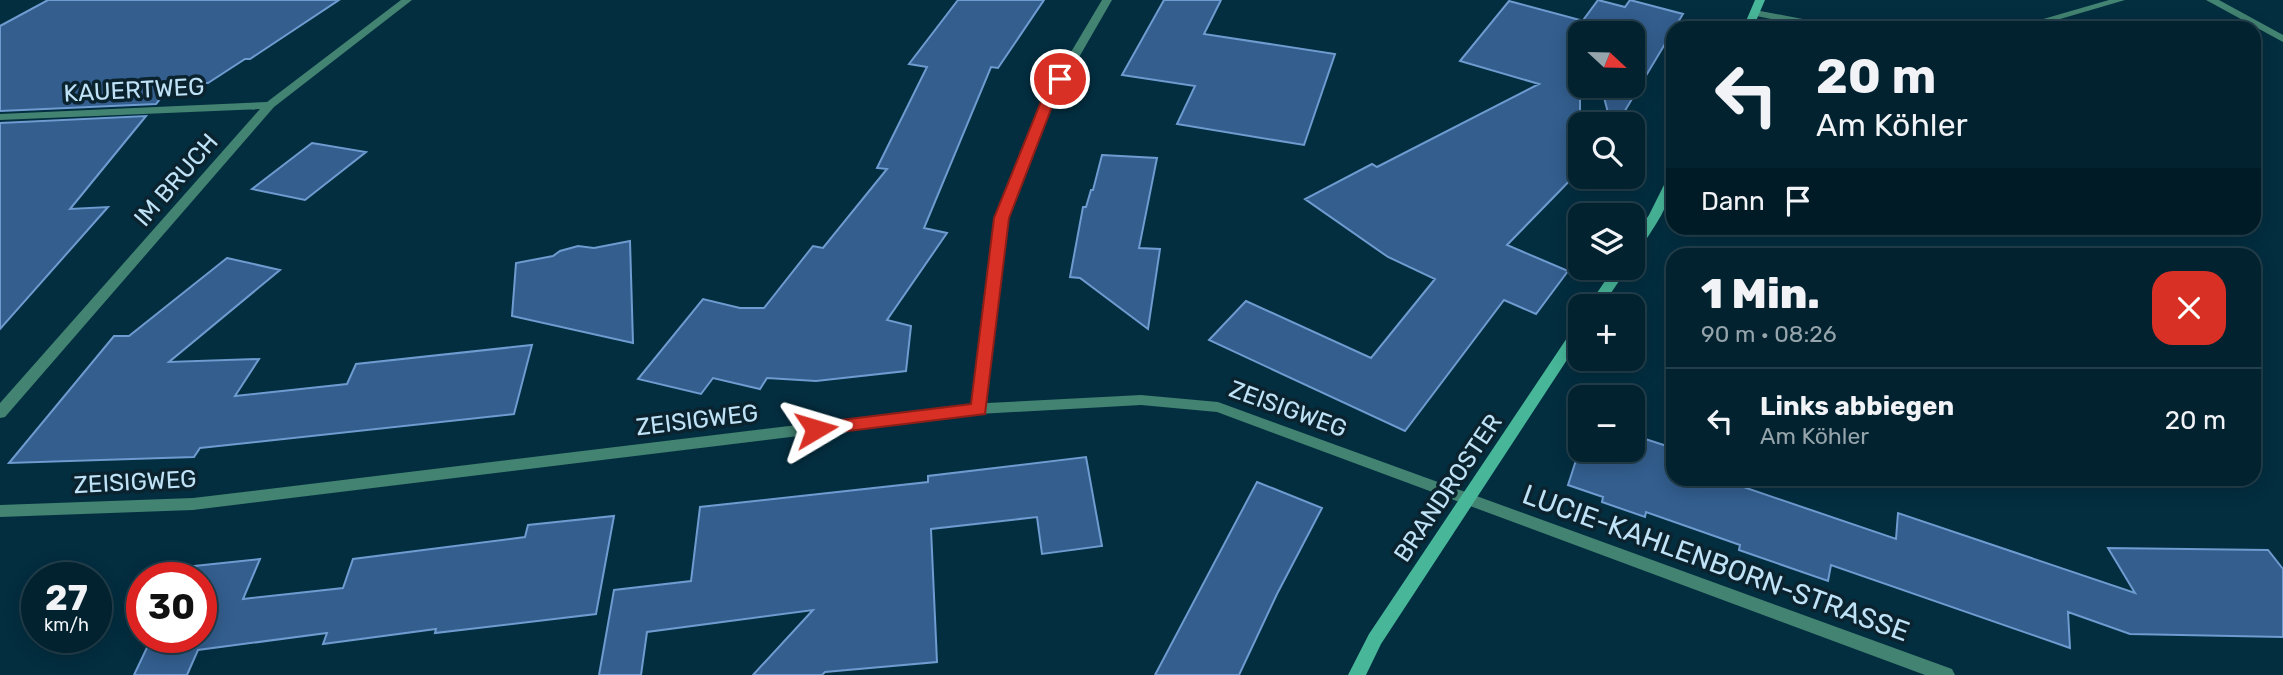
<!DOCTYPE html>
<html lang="de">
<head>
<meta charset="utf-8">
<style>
	:root { --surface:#022230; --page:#0c2a38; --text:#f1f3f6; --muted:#96a4ab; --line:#233f4c }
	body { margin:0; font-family:Rubik,sans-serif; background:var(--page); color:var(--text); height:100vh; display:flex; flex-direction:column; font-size:26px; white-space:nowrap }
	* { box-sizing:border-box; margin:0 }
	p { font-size:23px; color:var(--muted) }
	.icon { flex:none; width:38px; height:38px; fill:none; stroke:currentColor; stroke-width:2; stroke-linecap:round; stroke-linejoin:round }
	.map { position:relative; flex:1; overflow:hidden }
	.details { position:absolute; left:1666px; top:248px; width:595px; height:238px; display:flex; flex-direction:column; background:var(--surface); border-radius:21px; box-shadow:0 4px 18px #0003,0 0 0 2px var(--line) }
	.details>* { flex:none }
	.top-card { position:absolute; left:1666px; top:21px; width:595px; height:214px; border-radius:21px; box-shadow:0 4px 18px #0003,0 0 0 2px var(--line); background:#022230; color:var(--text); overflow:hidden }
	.needle { width:46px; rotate:112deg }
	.tools { position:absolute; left:1568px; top:21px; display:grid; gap:14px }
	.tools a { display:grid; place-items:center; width:77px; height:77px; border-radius:14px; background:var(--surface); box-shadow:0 4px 18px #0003,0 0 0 2px var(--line); font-size:35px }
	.speed { position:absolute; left:21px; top:562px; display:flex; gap:14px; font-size:35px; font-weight:700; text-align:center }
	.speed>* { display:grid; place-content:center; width:91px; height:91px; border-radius:50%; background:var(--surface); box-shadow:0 4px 18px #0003,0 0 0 2px var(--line); line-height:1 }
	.speed small { font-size:18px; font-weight:400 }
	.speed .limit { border:10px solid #d22; background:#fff; color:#111 }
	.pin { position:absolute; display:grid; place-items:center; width:60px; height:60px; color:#fff; margin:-30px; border:4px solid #fff; border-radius:50%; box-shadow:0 2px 7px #0007 }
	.me { position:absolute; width:77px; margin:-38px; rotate:83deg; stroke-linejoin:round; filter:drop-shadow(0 0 5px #0008) }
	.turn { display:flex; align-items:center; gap:24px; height:147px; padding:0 35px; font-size:32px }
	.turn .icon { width:91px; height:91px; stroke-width:2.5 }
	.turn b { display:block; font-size:49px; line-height:60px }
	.then { display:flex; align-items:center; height:66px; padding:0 35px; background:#0003; gap:14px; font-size:26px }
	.round { display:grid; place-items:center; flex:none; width:74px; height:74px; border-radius:21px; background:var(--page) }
	.headline { display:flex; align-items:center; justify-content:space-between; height:119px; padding:0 35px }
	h1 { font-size:42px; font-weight:800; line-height:52px }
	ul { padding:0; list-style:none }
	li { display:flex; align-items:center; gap:21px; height:105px; padding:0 35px; border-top:2px solid var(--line) }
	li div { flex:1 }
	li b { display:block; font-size:26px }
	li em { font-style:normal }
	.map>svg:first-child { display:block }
</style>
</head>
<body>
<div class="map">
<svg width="2283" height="675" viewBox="0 0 2283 675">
	<rect width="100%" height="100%" fill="#032e40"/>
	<!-- building -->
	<path fill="#335e8e" stroke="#6e9bd0" stroke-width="2" d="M 48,0 L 339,0 L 250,59 L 245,59 L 208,83 L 175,81 L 156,104 L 0,111 L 0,26 Z
		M 958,0 L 1044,0 L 998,68 L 991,67 L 924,228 L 947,233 L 887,320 L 911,326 L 906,371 L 816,381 L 767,378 L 760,389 L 713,378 L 701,394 L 638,379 L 703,299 L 740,308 L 764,308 L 813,246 L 823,248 L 887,169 L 877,168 L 927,67 L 909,64 Z
		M 1164,0 L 1221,0 L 1204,34 L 1335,54 L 1304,145 L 1177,124 L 1195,86 L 1122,75 Z
		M 1598,0 L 1625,7 L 1630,0 L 1683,14 L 1617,124 L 1611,124 L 1601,86 L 1633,86 L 1633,33 L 1588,33 L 1584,19 Z
		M 1509,1 L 1580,20 L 1580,170 L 1507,245 L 1568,271 L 1536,314 L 1504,300 L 1405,431 L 1209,340 L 1246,301 L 1371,358 L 1435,279 L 1388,257 L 1305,199 L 1372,164 L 1377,167 L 1539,84 L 1460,61 Z
		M 146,116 L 70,209 L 108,207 L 0,329 L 0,123 Z
		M 312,143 L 366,152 L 305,200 L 252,189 Z
		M 1102,155 L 1157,158 L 1139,248 L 1160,249 L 1148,329 L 1080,278 L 1070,277 L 1083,207 L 1086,207 L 1091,190 L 1093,190 Z
		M 630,241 L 633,343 L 512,316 L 516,263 L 553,256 L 560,251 L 578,246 L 594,248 Z
		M 227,258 L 280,270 L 169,362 L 259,359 L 235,396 L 347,384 L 356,364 L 532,345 L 514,414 L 200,448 L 194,457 L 9,463 L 114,336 L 129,336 Z
		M 1633,435 L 1673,448 L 1673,480 L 1723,480 L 1896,539 L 1898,513 L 2135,593 L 2108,548 L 2268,550 L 2283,569 L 2283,637 L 2130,634 L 2068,612 L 2070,648 L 1831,565 L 1828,581 L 1739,550 L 1740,545 L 1646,512 L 1645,517 L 1602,502 L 1603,497 L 1568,485 L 1580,448 L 1633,450 Z
		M 1086,457 L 1102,546 L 1042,554 L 1037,517 L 931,529 L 937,662 L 825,672 L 822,675 L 753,675 L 813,610 L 647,632 L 641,675 L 599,675 L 614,590 L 691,581 L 700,507 L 928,482 L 928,476 Z
		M 1257,482 L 1322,508 L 1277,594 L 1239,675 L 1155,675 Z
		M 614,516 L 596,614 L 435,633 L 436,629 L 323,644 L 327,633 L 198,650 L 187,675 L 134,675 L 152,637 L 201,637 L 201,578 L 180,578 L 185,567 L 260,559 L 243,599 L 343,588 L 353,559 L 525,537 L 528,525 Z"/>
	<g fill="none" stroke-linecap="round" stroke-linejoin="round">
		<!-- street -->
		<path fill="#438371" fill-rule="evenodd" d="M 401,0 L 412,0 L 274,107 L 5,417 L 0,418 L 0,403 L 260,109 L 0,120 L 0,114 L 267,102 Z
			M 1102,0 L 1112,0 L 1055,99 L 1007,218 L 987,403 L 1141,395 L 1218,402 L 1952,669 L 1955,675 L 1925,675 L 1217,412 L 1141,405 L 979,414 L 193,510 L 0,517 L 0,505 L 193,498 L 972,404 L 995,218 L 1043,99 Z
			M 2109,0 L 2125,0 L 2029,28 L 2012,28 Z
			M 2206,0 L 2219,0 L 2283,35 L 2283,42 Z
			M 1755,10 L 1834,25 L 1839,28 L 1818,28 L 1751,15 L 1750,13 Z"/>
		<!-- secondary -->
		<path fill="#48b699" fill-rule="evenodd" d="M 1755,0 L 1765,0 L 1753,28 L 1743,28 Z
			M 1673,175 C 1673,204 1653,228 1638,252 L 1633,253 L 1633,239 L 1649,215 L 1667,179 Z
			M 1614,268 L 1628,268 L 1602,306 L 1588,306 Z
			M 1580,324 L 1580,340 L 1381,644 L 1366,675 L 1348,675 L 1369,634 L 1575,326 Z"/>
	</g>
	<!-- route -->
	<path fill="#d93025" stroke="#8d1f18" stroke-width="2" d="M 1060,76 L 1067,79 L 1055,99 L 1009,218 L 985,414 L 816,435 L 810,433 L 808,429 L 810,424 L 816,423 L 971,404 L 994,218 L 1042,99 L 1056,77 Z"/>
	<g text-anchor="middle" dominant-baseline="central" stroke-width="7" stroke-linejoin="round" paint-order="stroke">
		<!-- street labels -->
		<g font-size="24" fill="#bfe2f6" stroke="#0b232f">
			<text transform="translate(134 90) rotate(-3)">KAUERTWEG</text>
			<text transform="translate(176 180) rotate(-49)">IM BRUCH</text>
			<text transform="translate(1288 409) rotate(20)">ZEISIGWEG</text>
			<text transform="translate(697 420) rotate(-7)">ZEISIGWEG</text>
			<text transform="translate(135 482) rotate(-3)">ZEISIGWEG</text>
			<text transform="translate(1448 488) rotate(-56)">BRANDROSTER</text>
		</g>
		<!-- near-street labels -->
		<g font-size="28" fill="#bfe2f6" stroke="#0b232f">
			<text transform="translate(1716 563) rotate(20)">LUCIE-KAHLENBORN-STRASSE</text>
		</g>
	</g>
</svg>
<div class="tools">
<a><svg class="needle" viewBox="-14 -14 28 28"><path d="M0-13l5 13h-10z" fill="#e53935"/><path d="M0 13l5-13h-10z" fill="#96a4ab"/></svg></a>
<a><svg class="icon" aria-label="search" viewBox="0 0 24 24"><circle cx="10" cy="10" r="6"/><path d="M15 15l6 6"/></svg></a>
<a><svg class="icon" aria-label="layers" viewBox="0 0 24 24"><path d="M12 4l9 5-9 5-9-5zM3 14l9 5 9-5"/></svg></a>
<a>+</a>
<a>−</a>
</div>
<div class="speed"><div>27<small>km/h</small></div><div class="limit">30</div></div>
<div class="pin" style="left:1060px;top:79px;background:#d93025"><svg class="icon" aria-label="arrive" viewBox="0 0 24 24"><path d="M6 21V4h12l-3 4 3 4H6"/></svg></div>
<svg class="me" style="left:816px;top:429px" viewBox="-20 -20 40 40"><path d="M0-17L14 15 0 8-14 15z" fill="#d93025" stroke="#fff" stroke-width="4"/></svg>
<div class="top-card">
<div class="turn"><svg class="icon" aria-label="left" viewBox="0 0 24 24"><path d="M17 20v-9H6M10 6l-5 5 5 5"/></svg><div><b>20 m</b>Am Köhler</div></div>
<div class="then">Dann<svg class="icon" aria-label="arrive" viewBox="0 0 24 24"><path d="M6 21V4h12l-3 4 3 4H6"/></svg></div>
</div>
<section class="details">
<div class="headline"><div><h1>1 Min.</h1><p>90 m · 08:26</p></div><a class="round" style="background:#d93025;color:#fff"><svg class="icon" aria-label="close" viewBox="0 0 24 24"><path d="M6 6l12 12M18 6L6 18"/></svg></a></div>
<ul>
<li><svg class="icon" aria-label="left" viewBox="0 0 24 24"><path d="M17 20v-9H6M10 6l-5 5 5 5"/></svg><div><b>Links abbiegen</b><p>Am Köhler</p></div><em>20 m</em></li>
</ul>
</section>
</div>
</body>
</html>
